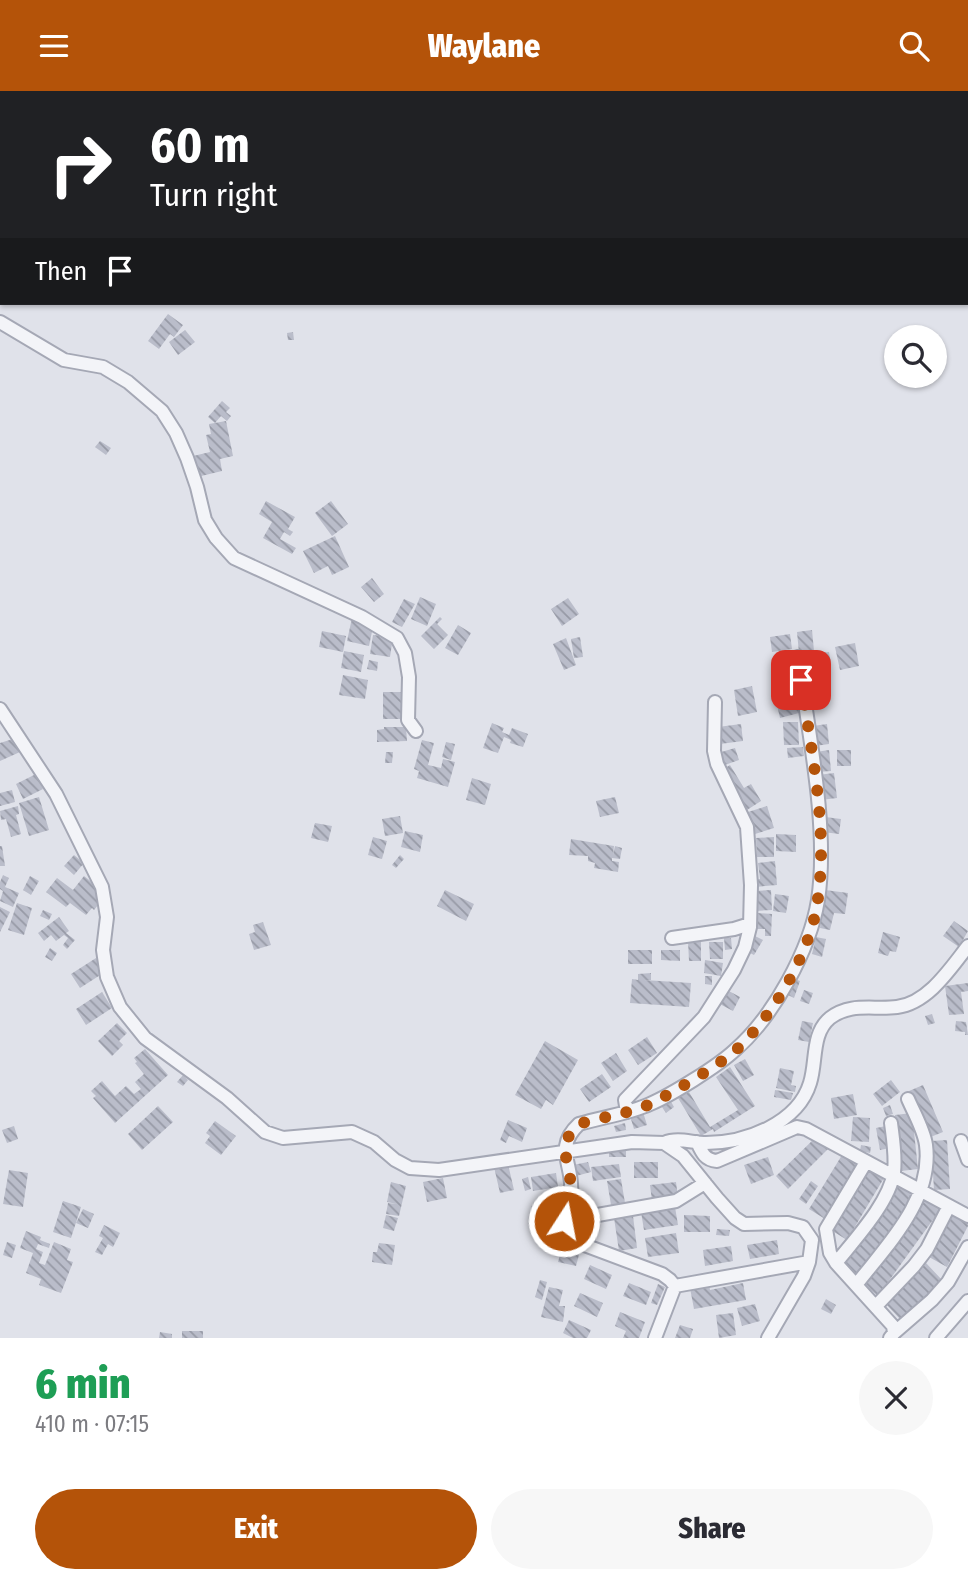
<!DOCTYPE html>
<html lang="en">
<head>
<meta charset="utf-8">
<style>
	:root { --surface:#fff; --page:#f7f7f7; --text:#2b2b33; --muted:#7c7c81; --accent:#b45309 }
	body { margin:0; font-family:"Fira Sans Condensed",sans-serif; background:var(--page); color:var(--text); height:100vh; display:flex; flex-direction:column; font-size:26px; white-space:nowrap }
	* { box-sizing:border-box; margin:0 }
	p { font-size:23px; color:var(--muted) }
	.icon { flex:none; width:38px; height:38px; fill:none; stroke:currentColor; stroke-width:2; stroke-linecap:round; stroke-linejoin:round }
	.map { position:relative; height:1247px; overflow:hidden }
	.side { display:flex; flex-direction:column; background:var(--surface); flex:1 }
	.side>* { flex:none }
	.top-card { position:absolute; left:0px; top:0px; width:970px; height:214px; box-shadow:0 2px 5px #0004; background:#202124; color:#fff; overflow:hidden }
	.controls { position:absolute; left:884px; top:234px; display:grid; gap:14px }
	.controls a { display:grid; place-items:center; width:63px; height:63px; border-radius:50%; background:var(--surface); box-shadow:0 2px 5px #0004; font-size:35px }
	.pin { position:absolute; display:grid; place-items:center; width:60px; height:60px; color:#fff; margin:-30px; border-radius:14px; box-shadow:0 4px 10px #0006 }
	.me { position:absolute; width:77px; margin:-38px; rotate:11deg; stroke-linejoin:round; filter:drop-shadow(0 0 5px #0008) }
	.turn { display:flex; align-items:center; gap:24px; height:147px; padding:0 35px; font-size:32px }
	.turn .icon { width:91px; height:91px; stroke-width:2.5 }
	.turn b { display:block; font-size:49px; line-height:60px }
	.then { display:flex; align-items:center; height:66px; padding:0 35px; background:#0003; gap:14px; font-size:26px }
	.round { display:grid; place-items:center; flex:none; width:74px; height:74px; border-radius:37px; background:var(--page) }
	.head { display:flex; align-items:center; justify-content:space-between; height:119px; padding:0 35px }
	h1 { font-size:42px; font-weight:800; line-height:52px; color:#1e9e55 }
	.button { display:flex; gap:14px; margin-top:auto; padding:14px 35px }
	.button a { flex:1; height:80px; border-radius:42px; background:var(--accent); color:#fff; font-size:28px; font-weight:800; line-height:80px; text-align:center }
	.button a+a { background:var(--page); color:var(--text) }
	header { display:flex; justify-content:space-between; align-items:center; height:91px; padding:0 35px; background:var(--accent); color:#fff; font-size:32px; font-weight:800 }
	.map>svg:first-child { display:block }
</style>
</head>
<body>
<header><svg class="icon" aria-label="menu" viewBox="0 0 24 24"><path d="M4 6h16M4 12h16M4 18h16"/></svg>Waylane<svg class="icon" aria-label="search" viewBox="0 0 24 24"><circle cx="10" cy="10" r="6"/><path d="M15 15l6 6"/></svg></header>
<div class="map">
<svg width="968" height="1247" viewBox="0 0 968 1247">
	<defs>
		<pattern id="grass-dots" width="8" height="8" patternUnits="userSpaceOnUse" patternTransform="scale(1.75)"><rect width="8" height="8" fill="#c2d5c0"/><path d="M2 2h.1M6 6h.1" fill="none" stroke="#a7b7a6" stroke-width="1.8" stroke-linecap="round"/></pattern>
		<pattern id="building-back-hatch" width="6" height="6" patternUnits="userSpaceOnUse" patternTransform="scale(1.75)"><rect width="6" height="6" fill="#babdca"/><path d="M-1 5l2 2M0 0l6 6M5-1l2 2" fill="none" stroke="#979aa6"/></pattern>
	</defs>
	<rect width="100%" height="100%" fill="#e0e2ea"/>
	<!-- grass -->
	<path fill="url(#grass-dots)" d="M 718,0 L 968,0 L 968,46 L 968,2 Z"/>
	<!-- building -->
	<path fill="url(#building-back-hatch)" d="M 168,223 L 183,234 L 174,246 L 170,243 L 159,258 L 148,250 Z
		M 185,239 L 195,251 L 178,264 L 169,251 Z
		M 293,241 L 294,249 L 288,249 L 287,242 Z
		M 222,310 L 230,317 L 226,321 L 231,325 L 227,330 L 221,325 L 215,332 L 208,326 Z
		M 226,330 L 233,365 L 220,368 L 222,380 L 193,387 L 189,366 L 210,361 L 206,344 L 211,343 L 209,333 Z
		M 100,350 L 111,357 L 106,364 L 95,356 Z
		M 266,410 L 295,426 L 288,438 L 293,441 L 290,445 L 284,441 L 280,448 L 296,457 L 292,463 L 263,447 L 272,431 L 259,423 Z
		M 331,410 L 348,433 L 332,445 L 315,422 Z
		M 335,445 L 349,476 L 332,484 L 328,475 L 314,482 L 303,460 Z
		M 372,487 L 384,503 L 374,511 L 361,496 Z
		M 420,506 L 436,513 L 427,535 L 411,528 Z
		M 568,507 L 579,523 L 562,535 L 551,518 Z
		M 404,508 L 415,513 L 402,536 L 392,531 Z
		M 440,526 L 442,528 L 437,533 L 448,544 L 434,558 L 421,545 Z
		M 352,527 L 374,531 L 369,555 L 347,550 Z
		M 458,534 L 471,542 L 458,564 L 445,557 Z
		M 812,539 L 814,560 L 799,562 L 797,541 Z
		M 322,540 L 346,545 L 343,561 L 319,556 Z
		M 790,543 L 792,558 L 772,561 L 770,546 Z
		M 373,544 L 393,546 L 390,566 L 370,563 Z
		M 580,546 L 583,566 L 574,567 L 571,548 Z
		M 566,547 L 576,574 L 564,579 L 553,553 Z
		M 855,552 L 859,575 L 840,579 L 835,556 Z
		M 344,560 L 364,564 L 361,581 L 341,577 Z
		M 829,561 L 831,573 L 821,574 L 821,579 L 799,582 L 797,565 Z
		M 369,569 L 378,571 L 377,580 L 367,578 Z
		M 343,584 L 368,589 L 365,608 L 339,604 Z
		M 823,587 L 824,601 L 804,603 L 802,589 Z
		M 794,590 L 796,603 L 776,606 L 774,592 Z
		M 752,595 L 757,621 L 738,625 L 734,599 Z
		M 383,601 L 404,601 L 404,628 L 383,628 Z
		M 795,609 L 799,622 L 780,627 L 777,614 Z
		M 783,631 L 798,631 L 799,654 L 784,654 Z
		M 492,632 L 504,637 L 502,641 L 509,644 L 512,637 L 528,643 L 523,656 L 510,652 L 511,649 L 504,646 L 498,662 L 483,657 Z
		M 741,633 L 743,650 L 720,653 L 718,636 Z
		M 827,633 L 829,653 L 815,655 L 813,635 Z
		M 384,636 L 406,636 L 407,650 L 377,651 L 377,639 L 384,638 Z
		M 16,647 L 20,661 L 0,670 L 0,652 Z
		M 422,649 L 434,652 L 428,674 L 441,677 L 443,668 L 455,671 L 448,696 L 417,687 L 419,680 L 414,678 Z
		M 446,651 L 455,653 L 451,669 L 442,666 Z
		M 803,656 L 804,665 L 788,667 L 787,657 Z
		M 735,657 L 739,669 L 722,675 L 718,662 Z
		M 829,659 L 831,680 L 818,681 L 816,661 Z
		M 837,659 L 851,659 L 851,675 L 837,675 Z
		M 386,661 L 393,661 L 392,672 L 385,672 Z
		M 730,674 L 744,697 L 751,693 L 761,710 L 747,719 L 722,679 Z
		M 834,682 L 837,707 L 821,709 L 818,684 Z
		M 36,683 L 43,698 L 23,708 L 16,693 Z
		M 472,687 L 491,693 L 485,714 L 466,709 Z
		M 12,699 L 15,711 L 0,715 L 0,702 Z
		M 39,706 L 49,739 L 29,745 L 19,712 Z
		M 615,706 L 619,722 L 600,726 L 596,710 Z
		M 18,715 L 19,723 L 16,724 L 21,743 L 11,746 L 6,728 L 1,729 L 0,720 Z
		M 767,715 L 774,737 L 755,743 L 748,721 Z
		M 400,725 L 403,742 L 385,745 L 382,728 Z
		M 825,726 L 841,728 L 839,743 L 823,741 Z
		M 315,732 L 332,735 L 328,751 L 311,747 Z
		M 405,740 L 423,744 L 420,761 L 401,756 Z
		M 776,743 L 796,744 L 796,761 L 776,760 Z
		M 373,746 L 387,750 L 382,768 L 368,764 Z
		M 774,746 L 774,766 L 757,766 L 756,747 Z
		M 571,748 L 614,755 L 613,764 L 615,755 L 622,757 L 620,768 L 612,767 L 612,770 L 619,771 L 618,781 L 594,777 L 595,772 L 588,770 L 588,765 L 569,764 Z
		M 0,755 L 2,755 L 5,775 L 0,775 Z
		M 74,764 L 84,772 L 74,784 L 64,775 Z
		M 400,764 L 404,768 L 396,777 L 392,774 Z
		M 775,770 L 777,794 L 755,796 L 754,789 L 760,788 L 758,772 Z
		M 3,784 L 9,787 L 5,796 L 19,802 L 13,816 L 0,810 L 3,800 L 0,798 L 0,791 Z
		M 30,785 L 39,790 L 31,804 L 23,799 Z
		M 84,785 L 107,803 L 94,819 L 92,817 L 86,824 L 70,812 L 66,816 L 46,801 L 57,787 L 73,799 Z
		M 445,799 L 474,813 L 466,830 L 437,815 Z
		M 771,799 L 772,819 L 755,820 L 754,800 Z
		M 825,799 L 848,802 L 845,823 L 834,822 L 830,839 L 820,837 Z
		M 775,803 L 789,805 L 786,822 L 773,820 Z
		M 17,812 L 32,817 L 24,844 L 8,839 Z
		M 0,816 L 10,821 L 0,841 Z
		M 43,819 L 52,823 L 49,829 L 40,825 Z
		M 757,822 L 772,823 L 771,845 L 765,845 L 765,838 L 756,838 Z
		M 59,826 L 69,840 L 66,842 L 75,849 L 67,858 L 63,854 L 68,847 L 64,844 L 56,850 L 51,844 L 44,850 L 38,842 Z
		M 954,830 L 968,840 L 959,856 L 943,845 Z
		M 263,831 L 271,854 L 254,859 L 249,843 L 255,841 L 253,834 Z
		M 883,841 L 900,846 L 896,861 L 890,860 L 888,865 L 878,862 Z
		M 755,845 L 763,849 L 754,864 L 746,860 Z
		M 816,846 L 826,848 L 822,866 L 812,863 Z
		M 724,847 L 731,847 L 732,858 L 725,859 Z
		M 688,850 L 701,850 L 701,870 L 689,870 Z
		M 709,851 L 723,851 L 723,868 L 710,868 Z
		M 50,857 L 57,862 L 52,870 L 45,866 Z
		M 628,859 L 652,859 L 652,873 L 628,873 Z
		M 661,859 L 680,859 L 680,870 L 661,869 Z
		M 96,867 L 105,881 L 80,897 L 71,883 Z
		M 705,869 L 723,872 L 721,885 L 704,882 Z
		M 651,882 L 651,889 L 644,889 L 691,892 L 689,916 L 630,912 L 632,888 L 638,889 L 638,883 Z
		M 705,885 L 712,885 L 712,894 L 705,893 Z
		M 792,887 L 800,890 L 794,907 L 786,903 Z
		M 968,892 L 968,900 L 961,901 L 964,923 L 949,924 L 945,895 Z
		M 725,898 L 740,906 L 733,920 L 718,912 Z
		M 804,899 L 813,902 L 809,913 L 800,910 Z
		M 102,901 L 112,917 L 86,934 L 76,918 Z
		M 932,923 L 935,932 L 928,934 L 925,925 Z
		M 802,930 L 813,932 L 809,951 L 798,949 Z
		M 956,930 L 966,931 L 968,944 L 965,944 L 965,941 L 955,940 Z
		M 117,932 L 127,942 L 119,950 L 123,954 L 112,965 L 98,950 Z
		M 647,946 L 657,962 L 638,974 L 628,959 Z
		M 545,950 L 578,969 L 553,1014 L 546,1009 L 541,1018 L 515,1004 Z
		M 145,958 L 168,984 L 115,1032 L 93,1007 L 96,1005 L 91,1000 L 102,990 L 115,1005 L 126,995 L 134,1003 L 141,998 L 135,991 L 144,983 L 135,972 L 137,971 L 134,967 Z
		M 616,962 L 627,980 L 613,990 L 601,972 Z
		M 745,968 L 754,984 L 743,990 L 734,974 Z
		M 730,976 L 755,1015 L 714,1041 L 713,1038 L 701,1045 L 678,1007 L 689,1001 L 710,1036 L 738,1019 L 716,986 Z
		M 780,977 L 794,980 L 791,994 L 796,995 L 795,1001 L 776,997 Z
		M 602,983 L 611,996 L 589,1011 L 580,998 Z
		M 183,984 L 188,989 L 183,995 L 177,991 Z
		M 891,989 L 900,1001 L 882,1015 L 873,1003 Z
		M 923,994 L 943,1041 L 928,1047 L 909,1000 Z
		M 775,999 L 793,1002 L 791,1009 L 774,1006 Z
		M 853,1003 L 857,1024 L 834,1028 L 831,1007 Z
		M 669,1007 L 674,1016 L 666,1022 L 660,1013 Z
		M 890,1014 L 893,1023 L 886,1025 L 883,1017 Z
		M 158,1015 L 173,1031 L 142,1059 L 128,1043 Z
		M 643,1021 L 647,1034 L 634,1038 L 630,1025 Z
		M 912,1022 L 918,1078 L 901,1080 L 895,1024 Z
		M 853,1026 L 870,1027 L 869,1051 L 851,1050 Z
		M 508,1029 L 527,1037 L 522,1051 L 509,1045 L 506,1052 L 500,1049 Z
		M 215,1030 L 236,1045 L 221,1064 L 205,1052 L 210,1045 L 206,1042 Z
		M 625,1032 L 626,1039 L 616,1041 L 614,1035 Z
		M 14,1035 L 18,1048 L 7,1052 L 2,1039 Z
		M 886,1035 L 890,1057 L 880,1059 L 876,1037 Z
		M 816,1046 L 828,1058 L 788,1098 L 776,1085 Z
		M 947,1049 L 950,1098 L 934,1099 L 931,1050 Z
		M 861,1054 L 871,1056 L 870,1062 L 860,1060 Z
		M 609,1057 L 626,1057 L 626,1066 L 609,1066 Z
		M 842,1064 L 858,1074 L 825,1128 L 809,1118 Z
		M 768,1066 L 774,1084 L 751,1093 L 744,1074 Z
		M 588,1071 L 591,1081 L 576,1085 L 573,1074 Z
		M 634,1071 L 658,1071 L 658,1087 L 634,1087 Z
		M 508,1073 L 514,1099 L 500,1102 L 494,1076 Z
		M 619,1073 L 621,1086 L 593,1090 L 591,1076 Z
		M 868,1078 L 884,1087 L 847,1149 L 831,1139 Z
		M 9,1079 L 28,1082 L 23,1116 L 3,1113 Z
		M 556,1082 L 558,1096 L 533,1100 L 531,1086 Z
		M 528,1086 L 531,1098 L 525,1100 L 522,1088 Z
		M 443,1087 L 447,1107 L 427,1111 L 423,1091 Z
		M 621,1088 L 625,1112 L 611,1114 L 607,1090 Z
		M 811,1090 L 818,1095 L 806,1113 L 799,1108 Z
		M 391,1091 L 406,1095 L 399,1125 L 386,1123 L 388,1112 L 397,1113 L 387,1111 Z
		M 676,1091 L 678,1107 L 652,1110 L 650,1094 Z
		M 897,1093 L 914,1102 L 885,1149 L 855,1186 L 840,1173 Z
		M 925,1108 L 940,1119 L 878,1205 L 863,1193 Z
		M 63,1110 L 81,1116 L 71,1147 L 53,1141 Z
		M 550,1111 L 554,1128 L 535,1132 L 531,1115 Z
		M 675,1116 L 678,1134 L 644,1139 L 641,1121 Z
		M 83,1118 L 94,1123 L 88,1137 L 76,1132 Z
		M 951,1123 L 968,1132 L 968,1135 L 947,1176 L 929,1166 Z
		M 386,1124 L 398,1127 L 394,1140 L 383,1137 Z
		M 594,1124 L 597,1140 L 578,1143 L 575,1127 Z
		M 684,1124 L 710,1125 L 710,1141 L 684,1141 Z
		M 633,1125 L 637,1157 L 619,1160 L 614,1127 Z
		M 104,1134 L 120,1142 L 113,1156 L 108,1153 L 102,1164 L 95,1161 L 103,1147 L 99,1145 Z
		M 717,1138 L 730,1139 L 729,1145 L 716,1144 Z
		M 26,1140 L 41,1146 L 40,1149 L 50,1153 L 49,1157 L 38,1153 L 36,1158 L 43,1161 L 39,1172 L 45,1174 L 54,1151 L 71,1158 L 67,1169 L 73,1171 L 61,1202 L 39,1194 L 41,1188 L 26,1182 L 33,1162 L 20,1157 Z
		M 676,1142 L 679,1162 L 648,1166 L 645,1147 Z
		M 777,1149 L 779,1163 L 750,1168 L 747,1154 Z
		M 7,1151 L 16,1154 L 12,1167 L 3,1164 Z
		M 379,1152 L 395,1154 L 392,1174 L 372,1171 L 373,1161 L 377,1161 Z
		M 731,1155 L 733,1170 L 705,1175 L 703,1159 Z
		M 562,1156 L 580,1160 L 576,1175 L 558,1171 Z
		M 924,1162 L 929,1168 L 926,1172 L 942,1189 L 901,1229 L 885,1212 Z
		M 590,1174 L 612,1184 L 606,1198 L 584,1188 Z
		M 540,1189 L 547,1191 L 542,1209 L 535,1206 Z
		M 629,1192 L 651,1201 L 646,1214 L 623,1205 Z
		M 743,1192 L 746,1209 L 694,1218 L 690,1197 L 709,1193 L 710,1199 Z
		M 658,1193 L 665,1196 L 657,1214 L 651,1212 Z
		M 549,1196 L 563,1199 L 559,1215 L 565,1215 L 563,1231 L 541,1226 Z
		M 580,1202 L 603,1212 L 597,1226 L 574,1215 Z
		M 826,1208 L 836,1214 L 831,1223 L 821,1218 Z
		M 755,1213 L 760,1230 L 742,1235 L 737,1217 Z
		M 620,1221 L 645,1231 L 639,1247 L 623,1247 L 626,1240 L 615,1235 Z
		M 733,1222 L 736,1244 L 719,1247 L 716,1224 Z
		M 569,1229 L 591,1239 L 587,1247 L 573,1247 L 563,1242 Z
		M 680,1234 L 693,1238 L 690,1247 L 675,1247 Z
		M 182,1240 L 203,1240 L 203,1247 L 182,1247 Z
		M 160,1241 L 172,1243 L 172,1247 L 159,1247 Z"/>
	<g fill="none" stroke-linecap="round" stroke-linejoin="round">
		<!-- minor casing -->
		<g stroke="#a5a8b5" stroke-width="16">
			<path id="minor" d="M 0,231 L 64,269 L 103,276 L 128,291 L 162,320 L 176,342 L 187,367 L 197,396 L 205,429 L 216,447 L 234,467 L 362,526 L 397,547 L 405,562 L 409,586 L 408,629 L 416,640
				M 0,618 L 56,703 L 102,796 L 107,826 L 103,859 L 107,886 L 120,916 L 145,947 L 227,1007 L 265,1041 L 283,1047 L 352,1041 L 374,1051 L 395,1069 L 410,1077 L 439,1079 L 632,1051 L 664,1052 L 683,1065 L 717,1107 L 735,1127 L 744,1133 L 788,1132 L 803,1136 L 812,1149 L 809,1171 L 804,1185 L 768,1247
				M 672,847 L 734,838 L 750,833
				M 627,1021 L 625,1009 L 704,926 L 734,879 L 745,856 L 750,836 L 751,794 L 747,736 L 717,673 L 714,660 L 715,611
				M 961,1050 L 968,1069
				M 697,1051 C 702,1062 705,1069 717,1070 L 797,1036 L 806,1038 L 968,1125
				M 664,1052 C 678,1046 692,1052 706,1052 C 746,1052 798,1032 810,992 C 817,970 811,943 830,927 C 851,911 873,919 897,916 C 928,912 950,878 968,855
				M 866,1071 L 826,1138 L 830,1162 L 836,1172 L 893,1235 L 894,1242 L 890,1247
				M 564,1130 L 676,1110 L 705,1092
				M 836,1172 C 855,1148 889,1112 894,1081 C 896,1065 893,1048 891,1032
				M 856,1194 C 887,1154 933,1109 926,1054 C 924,1039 914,1022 908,1008
				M 675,1195 L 809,1171
				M 876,1215 L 914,1175 L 927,1158 L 949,1115
				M 894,1242 L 932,1209 L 948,1191 L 968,1156
				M 655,1247 L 675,1195 L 670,1189 L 662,1183 L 579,1152 L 564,1141 C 563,1128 569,1115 571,1102 C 574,1074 553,1057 579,1033 C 602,1026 628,1023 650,1013 C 671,1004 718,975 735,959 C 773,926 810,859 818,809 C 829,737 808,639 798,566
				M 936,1247 L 968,1210"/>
		</g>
		<!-- minor -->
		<use href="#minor" stroke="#f3f4f8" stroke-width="12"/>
	</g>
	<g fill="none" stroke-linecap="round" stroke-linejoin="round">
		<!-- route -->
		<path stroke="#b45309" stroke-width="12" stroke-dasharray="0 21.6" d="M 564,1130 C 567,1120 571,1108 571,1097 C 570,1070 555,1054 579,1033 C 602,1026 628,1023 650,1013 C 671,1003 719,974 736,959 C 775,923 812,859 818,807 C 828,735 811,660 801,589"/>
	</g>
</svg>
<div class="controls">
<a><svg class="icon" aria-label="search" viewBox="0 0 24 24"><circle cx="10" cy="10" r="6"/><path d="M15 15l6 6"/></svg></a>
</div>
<div class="pin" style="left:801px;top:589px;background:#d93025"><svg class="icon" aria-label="arrive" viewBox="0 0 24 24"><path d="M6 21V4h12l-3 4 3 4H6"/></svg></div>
<svg class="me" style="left:564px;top:1130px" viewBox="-20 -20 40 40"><circle r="17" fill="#b45309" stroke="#fff" stroke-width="3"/><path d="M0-11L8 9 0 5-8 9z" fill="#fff"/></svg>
<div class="top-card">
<div class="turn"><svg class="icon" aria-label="right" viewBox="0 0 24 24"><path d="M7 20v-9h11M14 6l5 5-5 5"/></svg><div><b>60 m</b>Turn right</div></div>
<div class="then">Then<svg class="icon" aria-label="arrive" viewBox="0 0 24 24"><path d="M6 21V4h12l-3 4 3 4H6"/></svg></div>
</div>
</div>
<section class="side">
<div class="head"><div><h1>6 min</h1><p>410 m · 07:15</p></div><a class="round"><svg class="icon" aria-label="close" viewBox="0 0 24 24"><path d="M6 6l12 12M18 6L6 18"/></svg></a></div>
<div class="button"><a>Exit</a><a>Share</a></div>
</section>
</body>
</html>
